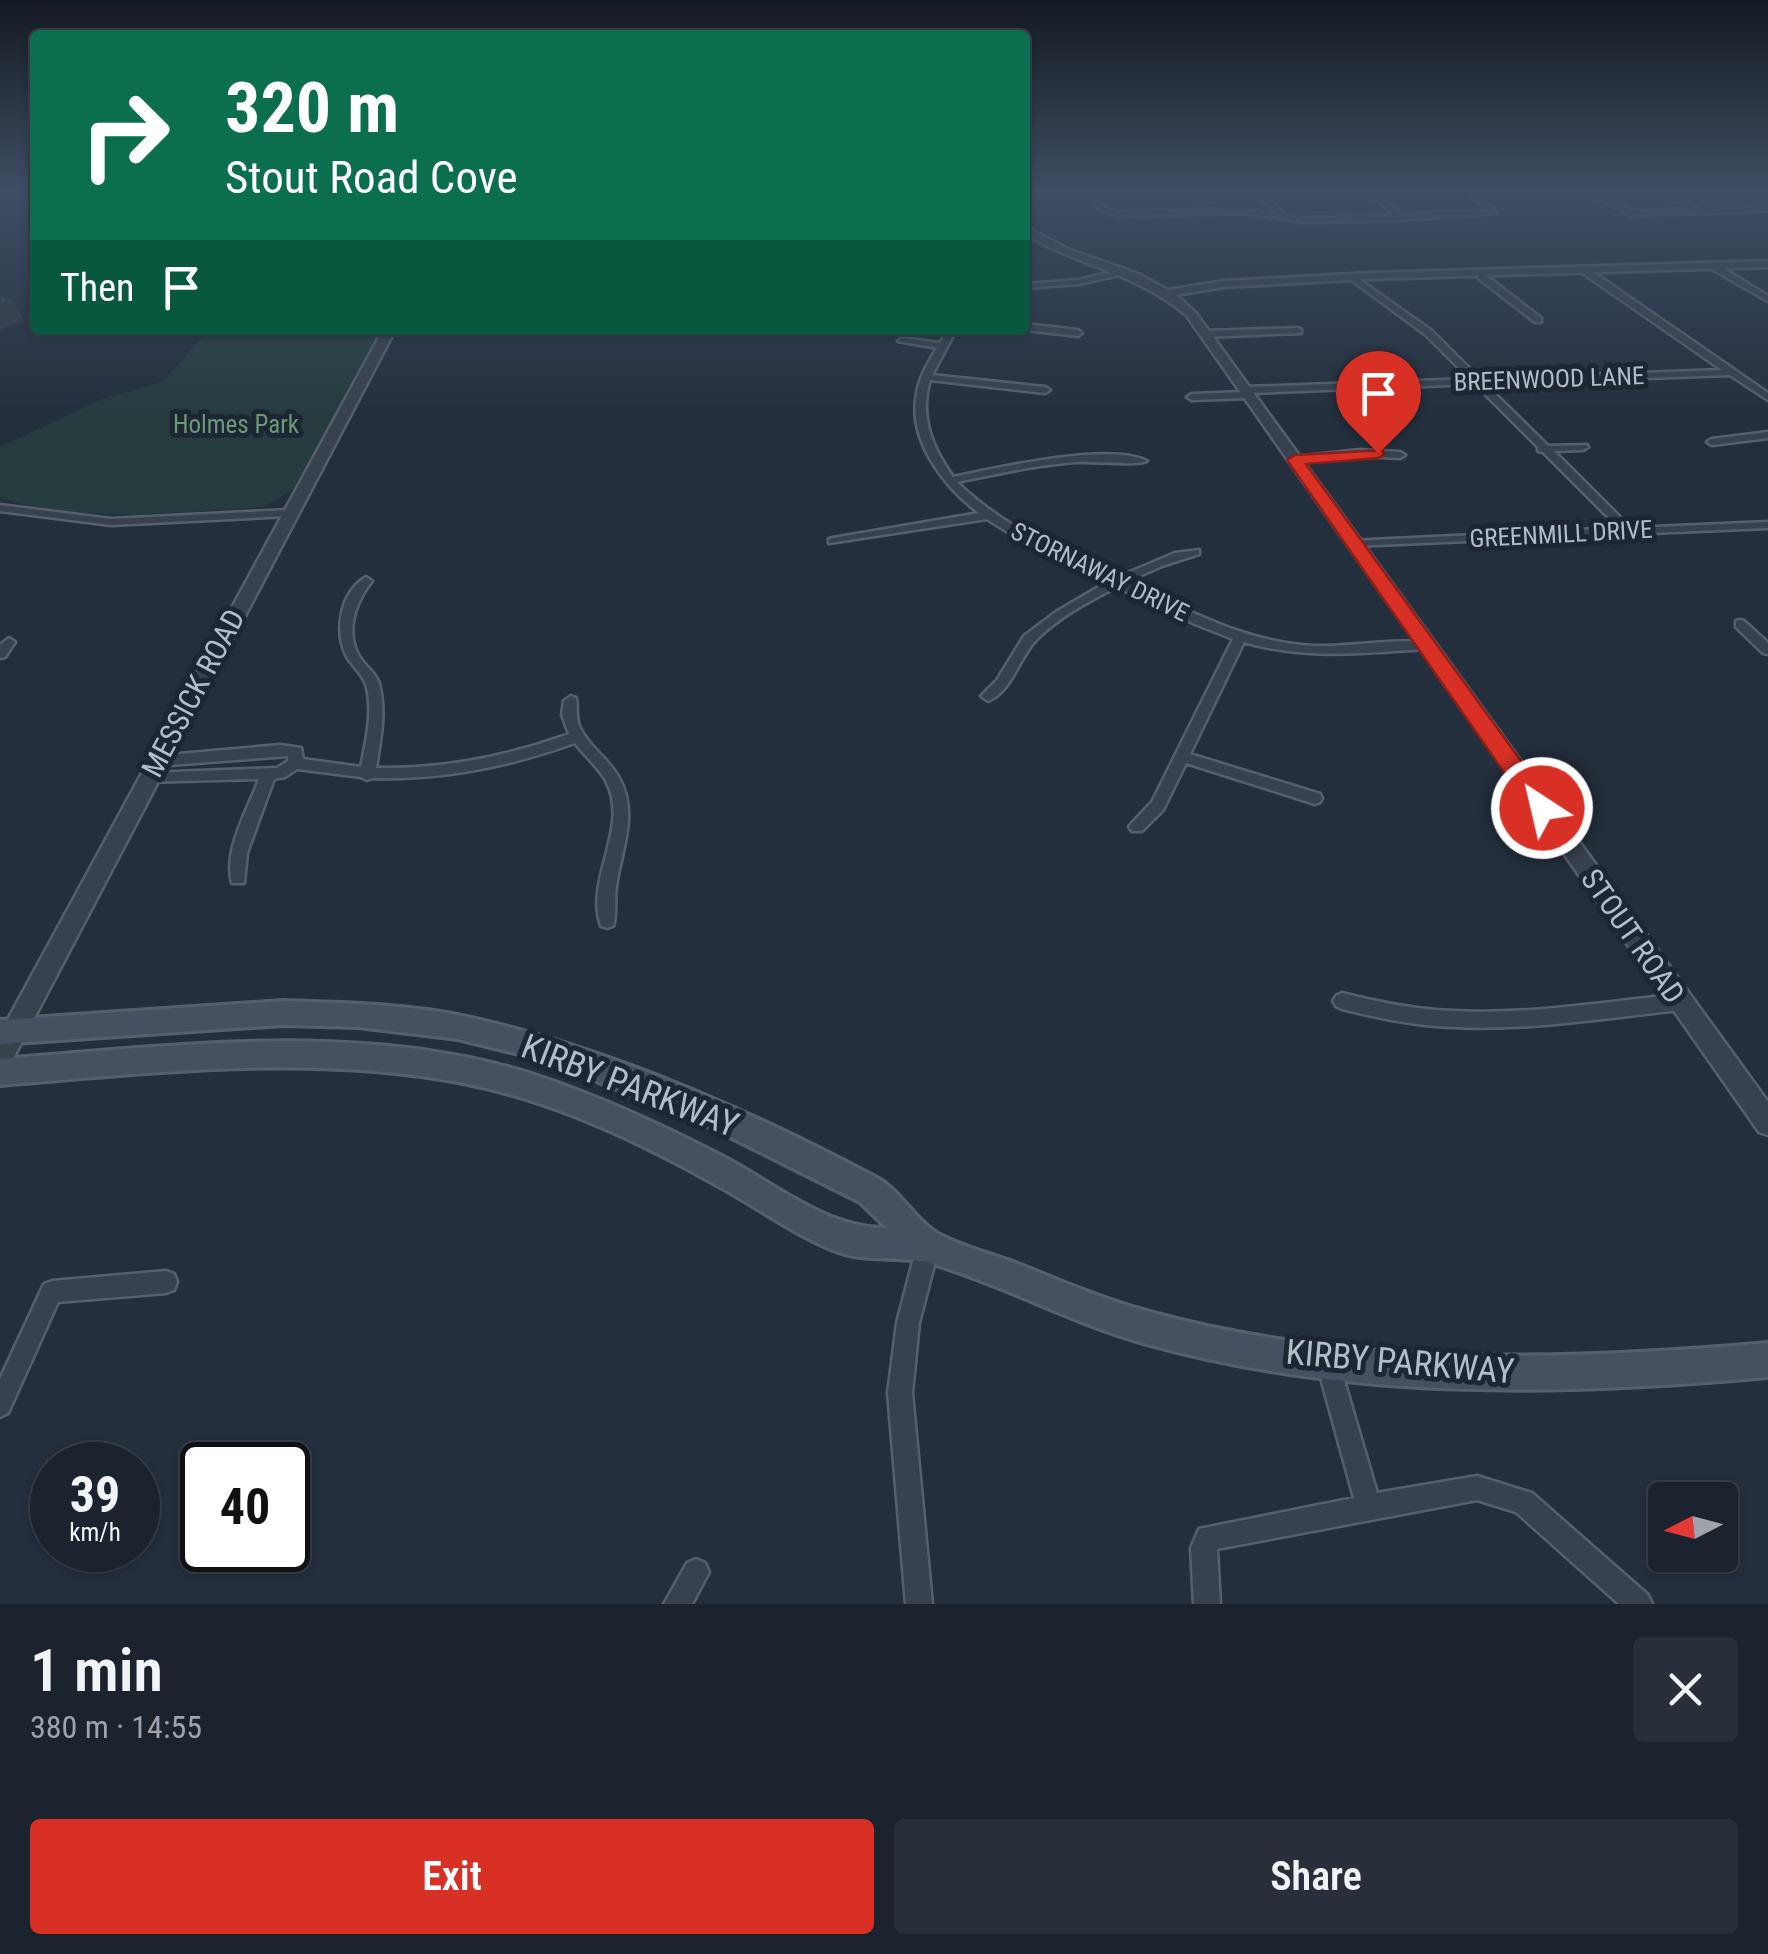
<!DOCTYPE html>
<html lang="en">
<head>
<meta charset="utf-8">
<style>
	:root { --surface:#1b232e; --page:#282f3a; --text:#f1f3f6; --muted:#a0a4aa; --line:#39404a; --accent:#d93025 }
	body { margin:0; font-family:"Roboto Condensed",sans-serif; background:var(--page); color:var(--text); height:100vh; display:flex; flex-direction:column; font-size:38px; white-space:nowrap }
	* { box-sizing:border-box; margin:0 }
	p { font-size:32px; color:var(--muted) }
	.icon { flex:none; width:55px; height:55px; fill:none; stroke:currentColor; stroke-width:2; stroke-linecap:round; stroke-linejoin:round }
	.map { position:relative; height:1604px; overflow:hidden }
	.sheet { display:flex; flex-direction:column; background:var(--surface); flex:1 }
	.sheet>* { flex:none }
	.guide { position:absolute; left:30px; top:30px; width:1000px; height:305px; border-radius:10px; box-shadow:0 2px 8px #0004,0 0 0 2px var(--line); background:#0b6e4f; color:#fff; overflow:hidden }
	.needle { width:65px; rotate:264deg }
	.fabs { position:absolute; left:1648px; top:1482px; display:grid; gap:20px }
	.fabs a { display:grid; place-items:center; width:90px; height:90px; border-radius:10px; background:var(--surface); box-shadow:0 2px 8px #0004,0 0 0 2px var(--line); font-size:50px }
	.speed { position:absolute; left:30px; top:1442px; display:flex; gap:20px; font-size:50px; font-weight:700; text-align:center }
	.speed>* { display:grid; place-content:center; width:130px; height:130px; border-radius:50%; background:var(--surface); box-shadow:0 2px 8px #0004,0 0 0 2px var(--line); line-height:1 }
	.speed small { font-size:25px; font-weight:400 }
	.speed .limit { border:5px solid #111; border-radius:15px; background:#fff; color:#111 }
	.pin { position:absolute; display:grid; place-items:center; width:85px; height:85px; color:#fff; margin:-102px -42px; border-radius:50% 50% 50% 0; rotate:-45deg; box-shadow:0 0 10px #0007 }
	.pin .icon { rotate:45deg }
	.me { position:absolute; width:110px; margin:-55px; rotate:325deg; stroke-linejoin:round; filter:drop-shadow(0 0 8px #0008) }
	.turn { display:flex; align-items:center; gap:35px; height:210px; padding:0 30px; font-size:45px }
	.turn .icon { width:130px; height:130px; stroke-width:2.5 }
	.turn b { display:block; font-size:70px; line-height:85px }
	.then { display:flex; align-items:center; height:95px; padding:0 30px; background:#0003; gap:20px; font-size:38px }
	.round { display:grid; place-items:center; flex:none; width:105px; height:105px; border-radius:10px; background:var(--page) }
	.summary { display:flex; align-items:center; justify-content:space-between; height:170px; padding:0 30px }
	h1 { font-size:60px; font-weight:600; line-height:75px }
	.cta { display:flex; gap:20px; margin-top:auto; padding:20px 30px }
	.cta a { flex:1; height:115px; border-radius:10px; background:var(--accent); color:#fff; font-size:40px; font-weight:600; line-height:115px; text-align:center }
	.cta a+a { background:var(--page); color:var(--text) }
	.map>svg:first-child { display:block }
</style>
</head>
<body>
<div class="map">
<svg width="1768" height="1604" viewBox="0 0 1768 1604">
	<rect width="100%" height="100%" fill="#242f3e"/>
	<!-- green -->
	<path fill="#263c3f" d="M 209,330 L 385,330 L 292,490 L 263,507 L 134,515 L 52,511 L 0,498 L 0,447 L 102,399 L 162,382 Z"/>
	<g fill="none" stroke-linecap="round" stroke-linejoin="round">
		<!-- minor casing -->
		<g stroke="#565f6c" stroke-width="5">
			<path id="minor" d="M 1084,189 L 1091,189 L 1104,208 L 1117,212 L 1242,209 L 1276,214 L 1253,189 L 1260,189 L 1285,215 L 1305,218 L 1394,215 L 1364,189 L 1371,189 L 1402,214 L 1488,211 L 1463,189 L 1470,189 L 1497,213 L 1402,220 L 1305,222 L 1242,213 L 1116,216 L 1100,210 Z
				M 1581,189 L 1590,189 L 1630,211 L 1704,209 L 1669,189 L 1678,189 L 1713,208 L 1768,207 L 1768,211 L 1629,215 Z
				M 1757,189 L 1768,190 L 1768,195 L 1758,190 Z
				M 1710,264 L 1716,264 L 1768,296 L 1768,301 L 1710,268 Z
				M 1125,269 L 1128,273 L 1079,284 L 1025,288 L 1025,284 L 1079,280 Z
				M 1584,270 L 1590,270 L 1768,393 L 1768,400 L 1730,375 L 1485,384 L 1548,446 L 1587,445 L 1588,447 L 1583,450 L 1554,451 L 1631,528 L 1768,522 L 1768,528 L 1354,546 L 1350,545 L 1350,541 L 1619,528 L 1543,452 L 1538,451 L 1538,447 L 1475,384 L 1251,393 L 1254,395 L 1249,398 L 1192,400 L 1187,397 L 1192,394 L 1244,392 L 1241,390 L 1246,387 L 1470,379 L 1426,335 L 1350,279 L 1350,275 L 1353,275 L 1432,331 L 1480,379 L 1722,370 L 1584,274 Z
				M 1478,274 L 1484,274 L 1541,318 L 1541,322 L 1535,322 L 1478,278 Z
				M 1025,324 L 1078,330 L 1082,333 L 1078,336 L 1025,330 Z
				M 1298,328 L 1301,329 L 1301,333 L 1206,337 L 1202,334 L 1206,331 Z
				M 948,330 L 956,330 L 932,375 L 1045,387 L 1050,390 L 1045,393 L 930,380 C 919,417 932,447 953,477 C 997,468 1108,442 1147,461 C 1135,466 1094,461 1076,462 C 1036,465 997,474 957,482 C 1003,527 1059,551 1116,578 L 1175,553 L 1199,550 L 1199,554 L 1162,566 L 1126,582 C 1188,610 1246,643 1315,646 C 1351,647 1397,638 1431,642 L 1432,645 L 1426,649 C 1365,653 1304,660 1244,642 L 1190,754 L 1320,794 L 1322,798 L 1320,802 L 1315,804 L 1186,763 L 1163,810 L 1142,831 L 1132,831 L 1129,827 L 1132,823 L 1152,802 L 1233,639 L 1195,624 L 1117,587 C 1089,601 1059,617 1037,639 C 1018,658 1014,689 988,701 L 981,696 L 997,680 L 1024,636 L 1056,612 L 1107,582 L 1030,546 L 987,519 L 829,543 L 829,539 L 833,538 L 979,513 C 946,489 910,443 916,399 C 918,380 927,364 937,348 L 898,341 L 902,338 L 940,343 Z
				M 1768,432 L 1768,438 L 1712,445 L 1707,442 L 1712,439 Z
				M 1360,450 L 1400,452 L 1405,455 L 1400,458 L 1360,456 L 1295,463 L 1290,460 L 1295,457 Z
				M 0,505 L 111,519 L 288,510 L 294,513 L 288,516 L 111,525 L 0,511 Z
				M 366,577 L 372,581 C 354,604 343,636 363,662 C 371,671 378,676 380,688 C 386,714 380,742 376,768 C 443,769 505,757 569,734 L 562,715 L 564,701 L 571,696 L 576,698 C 578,708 575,718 580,728 C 589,747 609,759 619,778 C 639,814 621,850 616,887 C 614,900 617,914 613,926 L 607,928 L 601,926 C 584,878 632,827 605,779 C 597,766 584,755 575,743 C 508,767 443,780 373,778 L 367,780 L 361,777 L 297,769 L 285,777 L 274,779 L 247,853 L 244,883 L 232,883 C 223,850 248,810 259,779 L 143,782 L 141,778 L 143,774 L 148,773 L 277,768 L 288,761 L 288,756 L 157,766 L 150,761 L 157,756 L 280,745 L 301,748 L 303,759 L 361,767 C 366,741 373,713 367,688 C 364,674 352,667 346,655 C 334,629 341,592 366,577 Z
				M 1740,620 L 1744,621 L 1768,643 L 1768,654 L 1763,653 L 1736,627 L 1736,621 Z
				M 9,638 L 15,642 L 5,657 L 0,658 L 0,645 Z
				M 1342,993 C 1370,1000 1397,1006 1426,1009 C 1510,1018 1596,1003 1680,994 L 1686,996 L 1689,1002 L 1686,1008 L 1680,1010 C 1596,1019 1510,1034 1425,1025 C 1397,1022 1370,1016 1342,1009 L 1336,1006 L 1333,1001 L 1336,996 Z
				M 928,1235 L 935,1239 L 939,1246 L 919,1323 L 912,1393 L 932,1604 L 906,1604 L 888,1393 L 897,1323 L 917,1246 L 921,1239 Z
				M 166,1271 L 174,1274 L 177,1282 L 174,1290 L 166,1293 L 58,1302 L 8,1413 L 0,1417 L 0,1379 L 44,1284 L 52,1281 Z
				M 1327,1349 L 1335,1352 L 1338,1360 L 1377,1493 L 1477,1476 L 1532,1493 L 1648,1595 L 1652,1604 L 1619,1604 L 1516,1512 L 1477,1500 L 1217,1549 L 1220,1604 L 1194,1604 L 1191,1548 L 1199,1529 L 1354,1498 L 1316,1360 L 1319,1352 Z
				M 696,1559 L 705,1563 L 709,1572 L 692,1604 L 664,1604 L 687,1563 Z"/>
		</g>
		<!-- tertiary casing -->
		<g stroke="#565f6c" stroke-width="5">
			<path id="tertiary" d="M 1025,227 L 1070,250 L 1136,273 L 1168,290 L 1224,281 L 1371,273 L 1768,261 L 1768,267 L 1371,279 L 1224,287 L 1176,295 L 1195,312 L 1768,1102 L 1768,1135 L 1759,1132 L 1187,316 C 1140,274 1078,266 1025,234 Z
				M 383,330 L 395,330 L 9,1066 L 0,1069 L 0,1034 Z"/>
		</g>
		<!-- secondary casing -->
		<g stroke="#565f6c" stroke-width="6">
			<path id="secondary" d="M 283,1001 C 342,1003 404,1004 462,1016 C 601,1045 751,1111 877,1178 C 901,1191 916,1222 940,1235 C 965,1248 995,1255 1021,1265 C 1062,1282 1103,1299 1146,1311 C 1347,1367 1562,1361 1768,1343 L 1768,1377 C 1563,1396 1348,1400 1147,1344 C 1074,1324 1006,1286 933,1264 C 900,1254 866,1264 833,1250 C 796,1235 764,1212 729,1192 C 645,1144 554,1100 458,1082 C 307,1054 151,1073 0,1085 L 0,1059 C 175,1046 364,1020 535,1075 C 598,1096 658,1123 716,1153 C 771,1180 824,1229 887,1228 L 860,1202 L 712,1128 L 547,1061 L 458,1039 L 358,1027 L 283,1025 L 0,1044 L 0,1020 Z"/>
		</g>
		<!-- minor -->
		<use href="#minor" fill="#38414e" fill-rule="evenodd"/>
		<!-- tertiary -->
		<use href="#tertiary" fill="#38414e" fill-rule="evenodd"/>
		<!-- secondary -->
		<use href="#secondary" fill="#465061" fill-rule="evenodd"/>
	</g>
	<!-- shaded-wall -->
	<path fill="#303945" d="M 12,299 L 24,320 L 0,330 L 0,304 Z"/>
	<!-- building -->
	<path fill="#455162" stroke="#303945" stroke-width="2.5" d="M 0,297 L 12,299 L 0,304 Z"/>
	<!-- sky -->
	<linearGradient id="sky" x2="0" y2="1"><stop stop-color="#141a22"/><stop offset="0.46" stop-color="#3f4d63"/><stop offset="1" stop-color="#3f4d63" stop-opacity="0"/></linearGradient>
	<rect width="1768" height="414" fill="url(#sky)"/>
	<!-- route -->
	<path fill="#d93025" stroke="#8d1f18" stroke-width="2.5" d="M 1383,450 L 1383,456 L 1378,458 L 1306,464 L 1550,801 L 1550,814 L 1533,814 L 1287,460 L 1295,455 Z"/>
	<g text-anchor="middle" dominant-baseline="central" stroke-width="10" stroke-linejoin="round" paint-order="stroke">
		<!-- far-street labels -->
		<g font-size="25" fill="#b4bcc9" stroke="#1d2633">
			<text transform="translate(1549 379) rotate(-2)">BREENWOOD LANE</text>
			<text transform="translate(1561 534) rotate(-3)">GREENMILL DRIVE</text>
			<text transform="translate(1100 572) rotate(26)">STORNAWAY DRIVE</text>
		</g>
		<!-- far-park labels -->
		<g font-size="25" fill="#6b9a76" stroke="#1d2633">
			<text x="236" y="424">Holmes Park</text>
		</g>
		<!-- street labels -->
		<g font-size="30" fill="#b4bcc9" stroke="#1d2633">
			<text transform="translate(193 693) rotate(-62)">MESSICK ROAD</text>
			<text transform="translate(1633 936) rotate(55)">STOUT ROAD</text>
		</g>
		<!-- near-street labels -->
		<g font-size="35" fill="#b4bcc9" stroke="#1d2633">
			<text transform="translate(630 1086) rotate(21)">KIRBY PARKWAY</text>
			<text transform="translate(1400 1362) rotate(5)">KIRBY PARKWAY</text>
		</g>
	</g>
</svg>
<div class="fabs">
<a><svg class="needle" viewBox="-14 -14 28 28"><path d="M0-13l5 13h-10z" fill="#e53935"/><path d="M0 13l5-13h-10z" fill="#a0a4aa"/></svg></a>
</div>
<div class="speed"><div>39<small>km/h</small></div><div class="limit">40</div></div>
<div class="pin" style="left:1378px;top:453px;background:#d93025"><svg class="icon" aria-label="arrive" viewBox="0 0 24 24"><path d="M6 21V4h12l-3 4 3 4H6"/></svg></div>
<svg class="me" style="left:1542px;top:808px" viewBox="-20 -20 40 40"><circle r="17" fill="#d93025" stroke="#fff" stroke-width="3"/><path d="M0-11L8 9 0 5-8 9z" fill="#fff"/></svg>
<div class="guide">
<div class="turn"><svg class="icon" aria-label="right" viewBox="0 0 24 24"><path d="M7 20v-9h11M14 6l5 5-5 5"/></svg><div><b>320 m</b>Stout Road Cove</div></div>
<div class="then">Then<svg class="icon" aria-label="arrive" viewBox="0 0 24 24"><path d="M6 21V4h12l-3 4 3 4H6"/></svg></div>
</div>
</div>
<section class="sheet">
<div class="summary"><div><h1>1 min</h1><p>380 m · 14:55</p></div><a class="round"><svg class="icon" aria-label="close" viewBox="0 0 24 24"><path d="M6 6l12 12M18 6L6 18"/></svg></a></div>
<div class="cta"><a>Exit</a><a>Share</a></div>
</section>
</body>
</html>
